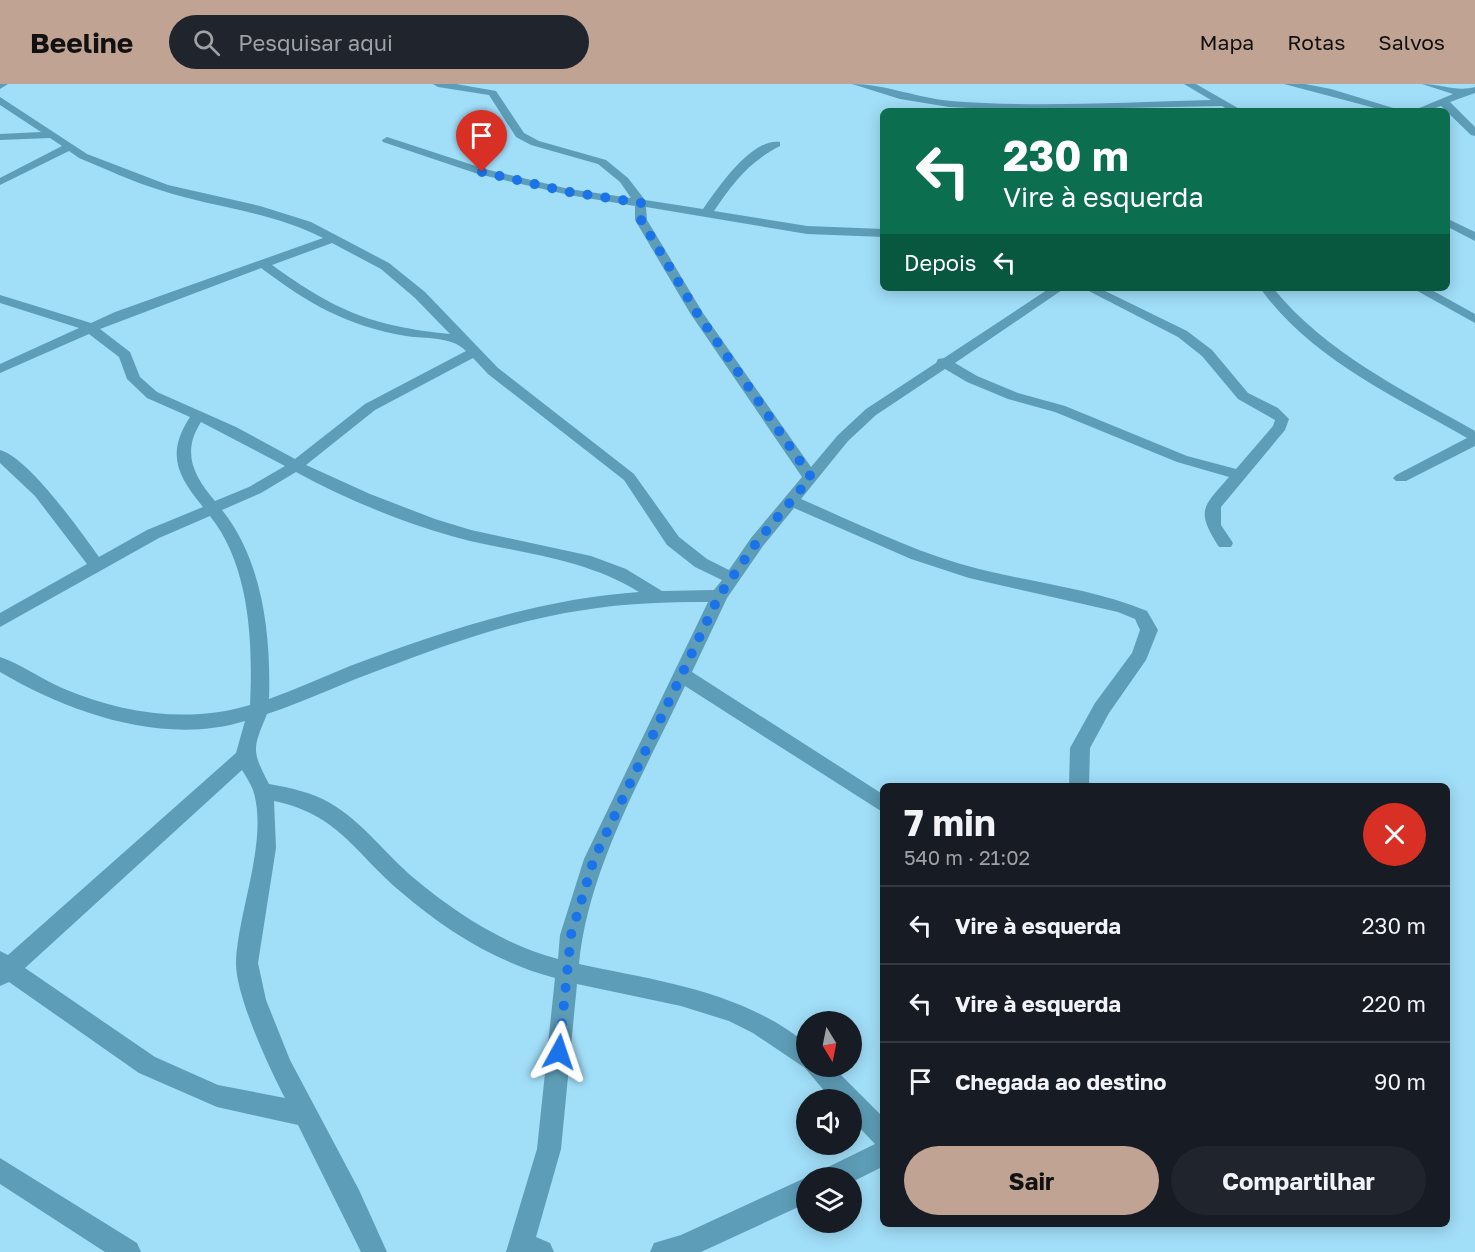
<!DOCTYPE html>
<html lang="pt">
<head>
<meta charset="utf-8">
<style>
	:root { --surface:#171b24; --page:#20242c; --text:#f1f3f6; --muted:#9ea1a6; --line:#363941; --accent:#c1a393 }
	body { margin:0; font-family:"Golos Text",sans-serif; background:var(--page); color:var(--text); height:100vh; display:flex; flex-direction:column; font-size:22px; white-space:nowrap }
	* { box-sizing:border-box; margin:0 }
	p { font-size:20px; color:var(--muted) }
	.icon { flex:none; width:33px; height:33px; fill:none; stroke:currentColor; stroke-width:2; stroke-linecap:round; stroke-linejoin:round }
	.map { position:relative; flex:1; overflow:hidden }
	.side { position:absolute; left:880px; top:699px; width:570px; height:444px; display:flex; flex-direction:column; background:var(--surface); border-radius:9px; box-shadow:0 3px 15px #0003 }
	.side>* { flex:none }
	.guide { position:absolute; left:880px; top:24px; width:570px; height:183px; border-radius:9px; box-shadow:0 3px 15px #0003; background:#0b6e4f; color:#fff; overflow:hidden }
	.needle { width:39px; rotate:170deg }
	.buttons { position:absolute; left:796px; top:927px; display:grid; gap:12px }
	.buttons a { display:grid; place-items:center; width:66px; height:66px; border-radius:50%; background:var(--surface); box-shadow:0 3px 15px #0003; font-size:30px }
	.pin { position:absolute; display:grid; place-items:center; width:51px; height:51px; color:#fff; margin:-62px -26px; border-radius:50% 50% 50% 0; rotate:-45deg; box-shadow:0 0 6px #0007 }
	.pin .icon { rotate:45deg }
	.me { position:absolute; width:66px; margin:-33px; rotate:5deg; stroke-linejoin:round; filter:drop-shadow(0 0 4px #0008) }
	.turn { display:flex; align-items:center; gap:21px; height:126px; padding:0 24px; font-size:27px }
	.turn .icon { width:78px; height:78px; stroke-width:2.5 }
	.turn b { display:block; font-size:42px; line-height:51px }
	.then { display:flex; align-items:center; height:57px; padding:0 24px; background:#0003; gap:12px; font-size:22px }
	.round { display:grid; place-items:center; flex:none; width:63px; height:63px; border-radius:32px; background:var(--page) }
	.overview { display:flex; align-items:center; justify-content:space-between; height:102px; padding:0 24px }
	h1 { font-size:36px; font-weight:700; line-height:45px }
	.button { display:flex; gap:12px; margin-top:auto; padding:12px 24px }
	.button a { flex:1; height:69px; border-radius:36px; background:var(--accent); color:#111; font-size:24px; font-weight:700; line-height:69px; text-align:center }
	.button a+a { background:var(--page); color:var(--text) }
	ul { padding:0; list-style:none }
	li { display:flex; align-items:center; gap:18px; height:78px; padding:0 24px; border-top:2px solid var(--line) }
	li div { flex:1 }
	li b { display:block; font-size:22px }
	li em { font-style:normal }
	header { display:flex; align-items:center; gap:36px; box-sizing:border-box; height:84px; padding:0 30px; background:var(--accent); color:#111 }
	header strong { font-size:28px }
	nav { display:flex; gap:33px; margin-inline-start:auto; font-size:21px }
	.search { width:420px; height:54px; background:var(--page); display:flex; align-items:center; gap:15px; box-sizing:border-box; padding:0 21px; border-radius:33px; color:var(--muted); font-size:22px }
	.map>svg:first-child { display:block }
</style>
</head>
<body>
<header>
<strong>Beeline</strong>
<div class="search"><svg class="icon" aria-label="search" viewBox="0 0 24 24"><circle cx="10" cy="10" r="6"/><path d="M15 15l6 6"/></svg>Pesquisar aqui</div>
<nav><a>Mapa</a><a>Rotas</a><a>Salvos</a></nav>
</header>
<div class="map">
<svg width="1475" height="1168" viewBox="0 0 1475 1168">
	<rect width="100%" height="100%" fill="#a1def8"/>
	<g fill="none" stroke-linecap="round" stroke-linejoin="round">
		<!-- minor -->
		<path fill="#5e9db7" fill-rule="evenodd" d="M 0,0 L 8,0 L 0,5 Z
			M 433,0 L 456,0 L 496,7 L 524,49 L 539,57 L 606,76 L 628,94 L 645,116 L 703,125 C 717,105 752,53 780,58 L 780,62 C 749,78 733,99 714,127 L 807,142 L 884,145 L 884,153 L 807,150 L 646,123 L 647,136 L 703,229 L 811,383 L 838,351 L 866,325 L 936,279 L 938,275 L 944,274 L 1050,204 L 1065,204 L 955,279 L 977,292 L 1018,309 L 1065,322 L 1187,372 L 1236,385 L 1273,342 L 1275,336 L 1238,315 L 1202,272 L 1178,253 L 1083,204 L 1099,204 L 1187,247 L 1212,266 L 1248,309 L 1278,324 L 1289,335 L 1285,346 L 1221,423 L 1221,441 L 1233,459 L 1231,463 L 1219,463 C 1195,426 1203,423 1229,393 L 1177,378 L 1055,328 L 1008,315 L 967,298 L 945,285 L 876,331 L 848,357 L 801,415 C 859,440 918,470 979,485 C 1035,499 1094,505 1147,527 L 1158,546 L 1146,576 L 1109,629 L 1090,664 L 1089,702 L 1069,702 L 1070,664 L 1095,619 L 1132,569 L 1140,546 L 1135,535 L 1118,528 L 969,494 L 911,475 L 794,424 L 763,462 L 727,514 L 692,588 L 884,711 L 884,729 L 685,602 C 645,688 588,784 579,880 C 658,897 742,907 807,960 L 807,982 L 832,982 L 884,1034 L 884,1082 L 852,1098 L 852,1094 L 821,1094 L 824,1085 L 875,1060 L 852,1036 L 852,1016 L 832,1016 L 805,984 L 753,949 L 729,937 L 681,922 L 577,900 L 561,1065 L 536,1153 L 550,1159 L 554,1168 L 506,1168 L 537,1065 L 555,894 C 498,879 446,847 401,808 C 355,769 338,730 274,717 L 276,764 L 258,879 L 266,916 L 290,976 L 359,1106 L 387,1168 L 361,1168 L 298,1041 L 217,1023 L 139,989 L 9,898 L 0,902 L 0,867 L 8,871 L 236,669 L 245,637 C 164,662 70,629 0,588 L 0,573 C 21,580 41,595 62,604 C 120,629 188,640 250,621 C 253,559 250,482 210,432 L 159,454 L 0,543 L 0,529 L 87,480 L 35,412 L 0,379 L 0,366 C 29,374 81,448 99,473 L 147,446 L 203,423 C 177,391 166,370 190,333 L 147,314 L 127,295 L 119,273 L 89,250 L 0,289 L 0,280 L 79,244 L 0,219 L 0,211 L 91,239 L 115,228 L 323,154 C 271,127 214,124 160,106 C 133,98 106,85 79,74 L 69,67 L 0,101 L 0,94 L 62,62 L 50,54 L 0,56 L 0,50 L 41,48 L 0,21 L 0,13 L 87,70 L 168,101 L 260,122 L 311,138 L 389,179 L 425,208 L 498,284 L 634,390 L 679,453 L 707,475 L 729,486 L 751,454 L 802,393 L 690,229 L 635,136 L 635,122 L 569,111 L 478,90 L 383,58 L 382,56 L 387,53 L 485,85 L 569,105 L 631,114 L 620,98 L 598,80 L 531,61 L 516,53 L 489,11 L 438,3 ZM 332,159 L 381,185 L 415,214 L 450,250 C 371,242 336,227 272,181 ZM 261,184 C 309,220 347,242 406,252 C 425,255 452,252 466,267 L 365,320 L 295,375 L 236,343 L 157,308 L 140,293 L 130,268 L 100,245 ZM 473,274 L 488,290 L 624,396 L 667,461 L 695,483 L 722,496 L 714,506 L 662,507 L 626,485 L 591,472 L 471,446 L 435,435 L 370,410 L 306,381 L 375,326 ZM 201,338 L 285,382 L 249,403 L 215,417 C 194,392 181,369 201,338 ZM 296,388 C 349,417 411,442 470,457 C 528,470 587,476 639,508 C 539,515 443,547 350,582 C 323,593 296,605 269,615 C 271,552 263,477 222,426 L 261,409 ZM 708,518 L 584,775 L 560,851 L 558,875 C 505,861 457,830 415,795 C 386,771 363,738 330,719 C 312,708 290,704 269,700 C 252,667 252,666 267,630 C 306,617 343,599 382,585 C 447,560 515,536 584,526 C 625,519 666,518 708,518 ZM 242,686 C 246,692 250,699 253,706 C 269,755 238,827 236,878 C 235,910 269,984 285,1014 L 218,1001 L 155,973 L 25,884 Z
			M 852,0 C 885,0 917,14 951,17 C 1037,24 1124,18 1211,16 L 1184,0 L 1196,0 L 1243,27 L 1230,27 L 1222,22 L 1016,26 L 949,23 L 900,15 Z
			M 1284,0 L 1305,0 L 1331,5 L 1403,27 L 1386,27 Z
			M 1422,0 C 1441,0 1457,8 1475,3 L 1475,9 L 1450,18 L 1475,43 L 1475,52 L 1471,51 L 1441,22 L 1427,27 L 1412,27 L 1453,10 Z
			M 1448,135 L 1475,148 L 1475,157 L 1448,143 Z
			M 1260,204 L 1273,204 C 1326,269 1403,306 1475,347 L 1475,362 L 1406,397 L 1396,397 L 1393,394 L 1396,391 L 1467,354 C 1394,312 1310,274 1260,204 Z
			M 1412,204 L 1428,204 L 1475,230 L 1475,239 Z
			M 0,1074 L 137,1159 L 141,1168 L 105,1168 L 0,1100 Z
			M 807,1093 L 807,1119 L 701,1168 L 650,1168 L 654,1159 L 681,1151 Z"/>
	</g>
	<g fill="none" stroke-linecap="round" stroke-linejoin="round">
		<!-- route -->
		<path stroke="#1a73e8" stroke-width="10" stroke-dasharray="0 18" d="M 482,88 L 569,108 L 641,119 L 639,128 L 641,136 L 697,229 L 811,393 L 757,458 L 719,512 L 594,775 L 571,851 L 559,968"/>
	</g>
</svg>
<div class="buttons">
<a><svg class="needle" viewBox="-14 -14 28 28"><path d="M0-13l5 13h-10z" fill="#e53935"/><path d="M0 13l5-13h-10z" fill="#9ea1a6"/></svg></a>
<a><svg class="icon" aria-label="sound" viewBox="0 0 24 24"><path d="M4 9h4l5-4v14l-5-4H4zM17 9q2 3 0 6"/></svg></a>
<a><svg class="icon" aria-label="layers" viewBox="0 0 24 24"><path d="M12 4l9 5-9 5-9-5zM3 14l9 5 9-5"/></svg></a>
</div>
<div class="pin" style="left:482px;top:88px;background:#d93025"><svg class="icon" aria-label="arrive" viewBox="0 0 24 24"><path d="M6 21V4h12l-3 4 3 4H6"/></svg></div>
<svg class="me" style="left:559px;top:968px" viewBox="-20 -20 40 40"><path d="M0-17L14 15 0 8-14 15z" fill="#1a73e8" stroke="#fff" stroke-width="4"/></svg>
<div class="guide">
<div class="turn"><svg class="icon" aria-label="left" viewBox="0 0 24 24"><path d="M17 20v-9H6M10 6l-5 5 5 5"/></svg><div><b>230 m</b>Vire à esquerda</div></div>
<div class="then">Depois<svg class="icon" aria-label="left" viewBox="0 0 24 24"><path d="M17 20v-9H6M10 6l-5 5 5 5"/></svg></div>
</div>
<section class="side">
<div class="overview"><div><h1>7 min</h1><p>540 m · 21:02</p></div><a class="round" style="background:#d93025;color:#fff"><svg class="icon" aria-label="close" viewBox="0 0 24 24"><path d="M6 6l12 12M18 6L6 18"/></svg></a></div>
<ul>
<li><svg class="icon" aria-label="left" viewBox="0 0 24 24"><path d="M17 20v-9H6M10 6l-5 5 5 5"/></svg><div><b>Vire à esquerda</b></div><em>230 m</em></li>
<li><svg class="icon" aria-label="left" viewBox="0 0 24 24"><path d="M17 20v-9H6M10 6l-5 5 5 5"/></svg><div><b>Vire à esquerda</b></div><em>220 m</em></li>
<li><svg class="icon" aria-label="arrive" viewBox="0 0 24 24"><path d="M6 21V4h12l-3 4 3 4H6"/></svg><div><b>Chegada ao destino</b></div><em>90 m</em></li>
</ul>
<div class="button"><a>Sair</a><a>Compartilhar</a></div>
</section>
</div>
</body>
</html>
